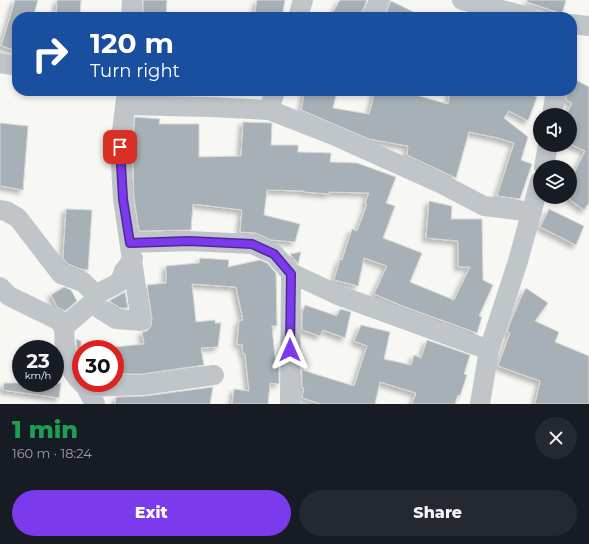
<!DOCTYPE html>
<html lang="en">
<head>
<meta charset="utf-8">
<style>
	:root { --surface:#171b24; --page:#242831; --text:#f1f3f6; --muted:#9ea1a6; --accent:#7c3aed }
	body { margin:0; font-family:Montserrat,sans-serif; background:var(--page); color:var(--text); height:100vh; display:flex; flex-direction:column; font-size:15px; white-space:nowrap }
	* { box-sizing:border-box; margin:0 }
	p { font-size:13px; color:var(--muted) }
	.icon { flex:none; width:22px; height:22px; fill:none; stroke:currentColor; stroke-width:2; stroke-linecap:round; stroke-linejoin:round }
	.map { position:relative; height:404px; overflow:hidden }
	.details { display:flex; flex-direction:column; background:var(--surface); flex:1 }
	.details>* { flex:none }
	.top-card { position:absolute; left:12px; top:12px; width:565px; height:84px; border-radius:16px; box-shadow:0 2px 6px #0003; background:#1a4fa0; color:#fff; overflow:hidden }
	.buttons { position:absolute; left:533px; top:108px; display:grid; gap:8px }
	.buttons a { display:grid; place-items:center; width:44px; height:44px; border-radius:50%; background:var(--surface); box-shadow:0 2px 6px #0003; font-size:20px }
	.speed { position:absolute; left:12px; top:340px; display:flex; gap:8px; font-size:20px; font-weight:700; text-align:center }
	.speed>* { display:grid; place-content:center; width:52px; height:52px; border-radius:50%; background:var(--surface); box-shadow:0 2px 6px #0003; line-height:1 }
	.speed small { font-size:10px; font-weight:400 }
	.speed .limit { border:6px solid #d22; background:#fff; color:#111 }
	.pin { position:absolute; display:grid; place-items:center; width:34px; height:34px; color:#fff; margin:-17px; border-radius:8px; box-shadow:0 2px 6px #0006 }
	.me { position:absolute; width:44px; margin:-22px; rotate:0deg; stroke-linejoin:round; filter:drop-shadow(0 0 3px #0008) }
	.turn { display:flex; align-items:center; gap:14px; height:84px; padding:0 12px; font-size:18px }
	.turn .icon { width:52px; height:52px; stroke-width:2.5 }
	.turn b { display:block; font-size:28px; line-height:34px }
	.round { display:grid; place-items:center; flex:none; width:42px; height:42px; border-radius:21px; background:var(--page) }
	.headline { display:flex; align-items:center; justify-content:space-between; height:68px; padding:0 12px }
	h1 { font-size:24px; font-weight:800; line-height:30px; color:#1e9e55 }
	.primary-button { display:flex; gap:8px; margin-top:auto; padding:8px 12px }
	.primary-button a { flex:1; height:46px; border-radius:24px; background:var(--accent); color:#fff; font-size:16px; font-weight:800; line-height:46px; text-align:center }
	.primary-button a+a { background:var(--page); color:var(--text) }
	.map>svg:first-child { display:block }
</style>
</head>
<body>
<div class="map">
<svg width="589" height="404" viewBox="0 0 589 404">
	<defs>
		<filter id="shadow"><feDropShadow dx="-3.5" dy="3.5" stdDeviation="2" flood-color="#0004"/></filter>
	</defs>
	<rect width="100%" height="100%" fill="#f7f7f4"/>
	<!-- building -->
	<path fill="#a7b0b6" stroke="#d9d9d7" filter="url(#shadow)" d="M 15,0 L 38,0 L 33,17 L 17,17 L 17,51 L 1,46 Z
		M 57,0 L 81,0 L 80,17 L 56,17 Z
		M 143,0 L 167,0 L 166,17 L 143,17 Z
		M 257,0 L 285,0 L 282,17 L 254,17 Z
		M 340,0 L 367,0 L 360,17 L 330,17 Z
		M 527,0 L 566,0 L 562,14 L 527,2 Z
		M 391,1 L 424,17 L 384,17 Z
		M 574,79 L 589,87 L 589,203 L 584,210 L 570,200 L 570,169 L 574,173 L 585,151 L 570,144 L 570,115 L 566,115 L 572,103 L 566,100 L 567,92 L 572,91 L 572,83 Z
		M 305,91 L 337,91 L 333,108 L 369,114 L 375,91 L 409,91 L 408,93 L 448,104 L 450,91 L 522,91 L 537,97 L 528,121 L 509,111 L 504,118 L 528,137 L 521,160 L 532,164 L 520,199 L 497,196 L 514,143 L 498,138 L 469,132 L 456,178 L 407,155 L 408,146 L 369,139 L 301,110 Z
		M 135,117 L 160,119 L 159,124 L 199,124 L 199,157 L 241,156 L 243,122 L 272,123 L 271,145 L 298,145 L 298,152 L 331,153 L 330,162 L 357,163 L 396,177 L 386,203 L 395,206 L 383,238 L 422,253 L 410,282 L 454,300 L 470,267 L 458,267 L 458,241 L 426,238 L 429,201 L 452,206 L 451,219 L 482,219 L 483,280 L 493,285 L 479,316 L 482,317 L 477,333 L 405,307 L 374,294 L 387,266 L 364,258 L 358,286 L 334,280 L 340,259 L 342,260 L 352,229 L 357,231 L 367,204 L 365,203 L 369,193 L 329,192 L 329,194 L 304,192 L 304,191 L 267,190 L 264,215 L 300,224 L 295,242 L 271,240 L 256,233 L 240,232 L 242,210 L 193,204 L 191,230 L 139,231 L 134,198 L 133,165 L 134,139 L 133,139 Z
		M 0,123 L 28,126 L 23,190 L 0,186 Z
		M 66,209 L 92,210 L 88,270 L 81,269 L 68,264 L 63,258 Z
		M 549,209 L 584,226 L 576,245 L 540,227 Z
		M 301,252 L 298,264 L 290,254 Z
		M 200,258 L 229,260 L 228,267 L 260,260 L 267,263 L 276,273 L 277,326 L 272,326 L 275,358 L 276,361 L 279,361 L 279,384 L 270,383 L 268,404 L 232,404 L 234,389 L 249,391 L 245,354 L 243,354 L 242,344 L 237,345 L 239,321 L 243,320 L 236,287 L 192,284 L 196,322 L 215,320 L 215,323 L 221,323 L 218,347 L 201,348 L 204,365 L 142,374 L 115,374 L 115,347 L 144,344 L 142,332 L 147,331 L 151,326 L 152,319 L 147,285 L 166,283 L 166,266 L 199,263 Z
		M 64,287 L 71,290 L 77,301 L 65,311 L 57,307 L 51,295 Z
		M 526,288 L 548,303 L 535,321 L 559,332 L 555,342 L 589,356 L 589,404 L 535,404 L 540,381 L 498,366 L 510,333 L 507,332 L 510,323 L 522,295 Z
		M 125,292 L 128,308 L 120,308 L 109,301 Z
		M 305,305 L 337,316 L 340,309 L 351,312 L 345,338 L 323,330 L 320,336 L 302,330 L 302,313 Z
		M 361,325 L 390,332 L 384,359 L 411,365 L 414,355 L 421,358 L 427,340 L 470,355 L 464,374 L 467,375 L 460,396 L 458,395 L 455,404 L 412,404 L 416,393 L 380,382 L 375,404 L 321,404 L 302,398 L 304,388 L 302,388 L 302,365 L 303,365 L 302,370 L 354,386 L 367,346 L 354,341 Z
		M 76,339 L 81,341 L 81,363 L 77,351 Z
		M 4,383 L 61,383 L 59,398 L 3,390 Z
		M 213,387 L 210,404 L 115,404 L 116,397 L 145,396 Z"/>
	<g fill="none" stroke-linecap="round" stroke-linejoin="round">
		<!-- minor -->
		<path stroke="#c0c5c9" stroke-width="20" d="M 462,0 L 529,17
			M 131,17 L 132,0
			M 298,17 L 303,0
			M 371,17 L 380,0
			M 572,24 L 589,26
			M 0,63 L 17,66
			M 125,105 L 210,107 L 269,110 L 333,135 L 393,162 L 438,182 L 484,206 L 532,212
			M 269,110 L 275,91
			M 552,115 L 556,91
			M 544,167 L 548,145
			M 0,210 L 6,211 L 18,218 L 61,274 L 83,282 L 94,293 L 97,294 L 118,283 L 122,277 L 124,271 L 133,259
			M 130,243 L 189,241 L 252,244 L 274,254 L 291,273 L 338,295 L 489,350
			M 0,287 L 9,296 L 58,320 C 68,329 63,337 65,349 C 66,361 72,373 81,382
			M 64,327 L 93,302 L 100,309 L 116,319 L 141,321 L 123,199 L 120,147 L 127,91
			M 82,383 L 86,387 L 95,404
			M 86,387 L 143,385 L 214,375
			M 290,404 L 291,273
			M 480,404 L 489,350 L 518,261 L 540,181"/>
	</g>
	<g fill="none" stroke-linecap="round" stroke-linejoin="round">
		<!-- route casing -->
		<g stroke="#51269a" stroke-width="10">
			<path id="route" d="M 120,147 L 123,199 L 130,243 L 189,241 L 252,244 L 274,254 L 291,274 L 290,350"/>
		</g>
		<!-- route -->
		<use href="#route" stroke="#7c3aed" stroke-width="7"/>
	</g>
</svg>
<div class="buttons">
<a><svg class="icon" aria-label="sound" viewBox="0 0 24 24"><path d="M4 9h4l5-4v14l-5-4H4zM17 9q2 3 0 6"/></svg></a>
<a><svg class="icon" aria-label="layers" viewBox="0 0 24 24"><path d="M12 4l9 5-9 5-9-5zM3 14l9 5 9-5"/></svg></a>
</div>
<div class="speed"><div>23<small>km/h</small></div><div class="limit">30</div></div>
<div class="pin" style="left:120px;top:147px;background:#d93025"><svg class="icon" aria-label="arrive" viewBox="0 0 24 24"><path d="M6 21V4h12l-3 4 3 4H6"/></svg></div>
<svg class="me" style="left:290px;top:350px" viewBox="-20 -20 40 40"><path d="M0-17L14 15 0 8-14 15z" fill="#7c3aed" stroke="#fff" stroke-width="4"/></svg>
<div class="top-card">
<div class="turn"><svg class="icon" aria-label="right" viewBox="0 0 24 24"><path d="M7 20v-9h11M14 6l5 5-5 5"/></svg><div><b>120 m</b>Turn right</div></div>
</div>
</div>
<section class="details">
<div class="headline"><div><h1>1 min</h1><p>160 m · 18:24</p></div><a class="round"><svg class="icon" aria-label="close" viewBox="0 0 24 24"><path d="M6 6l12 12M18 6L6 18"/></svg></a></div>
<div class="primary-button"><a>Exit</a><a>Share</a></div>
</section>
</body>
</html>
